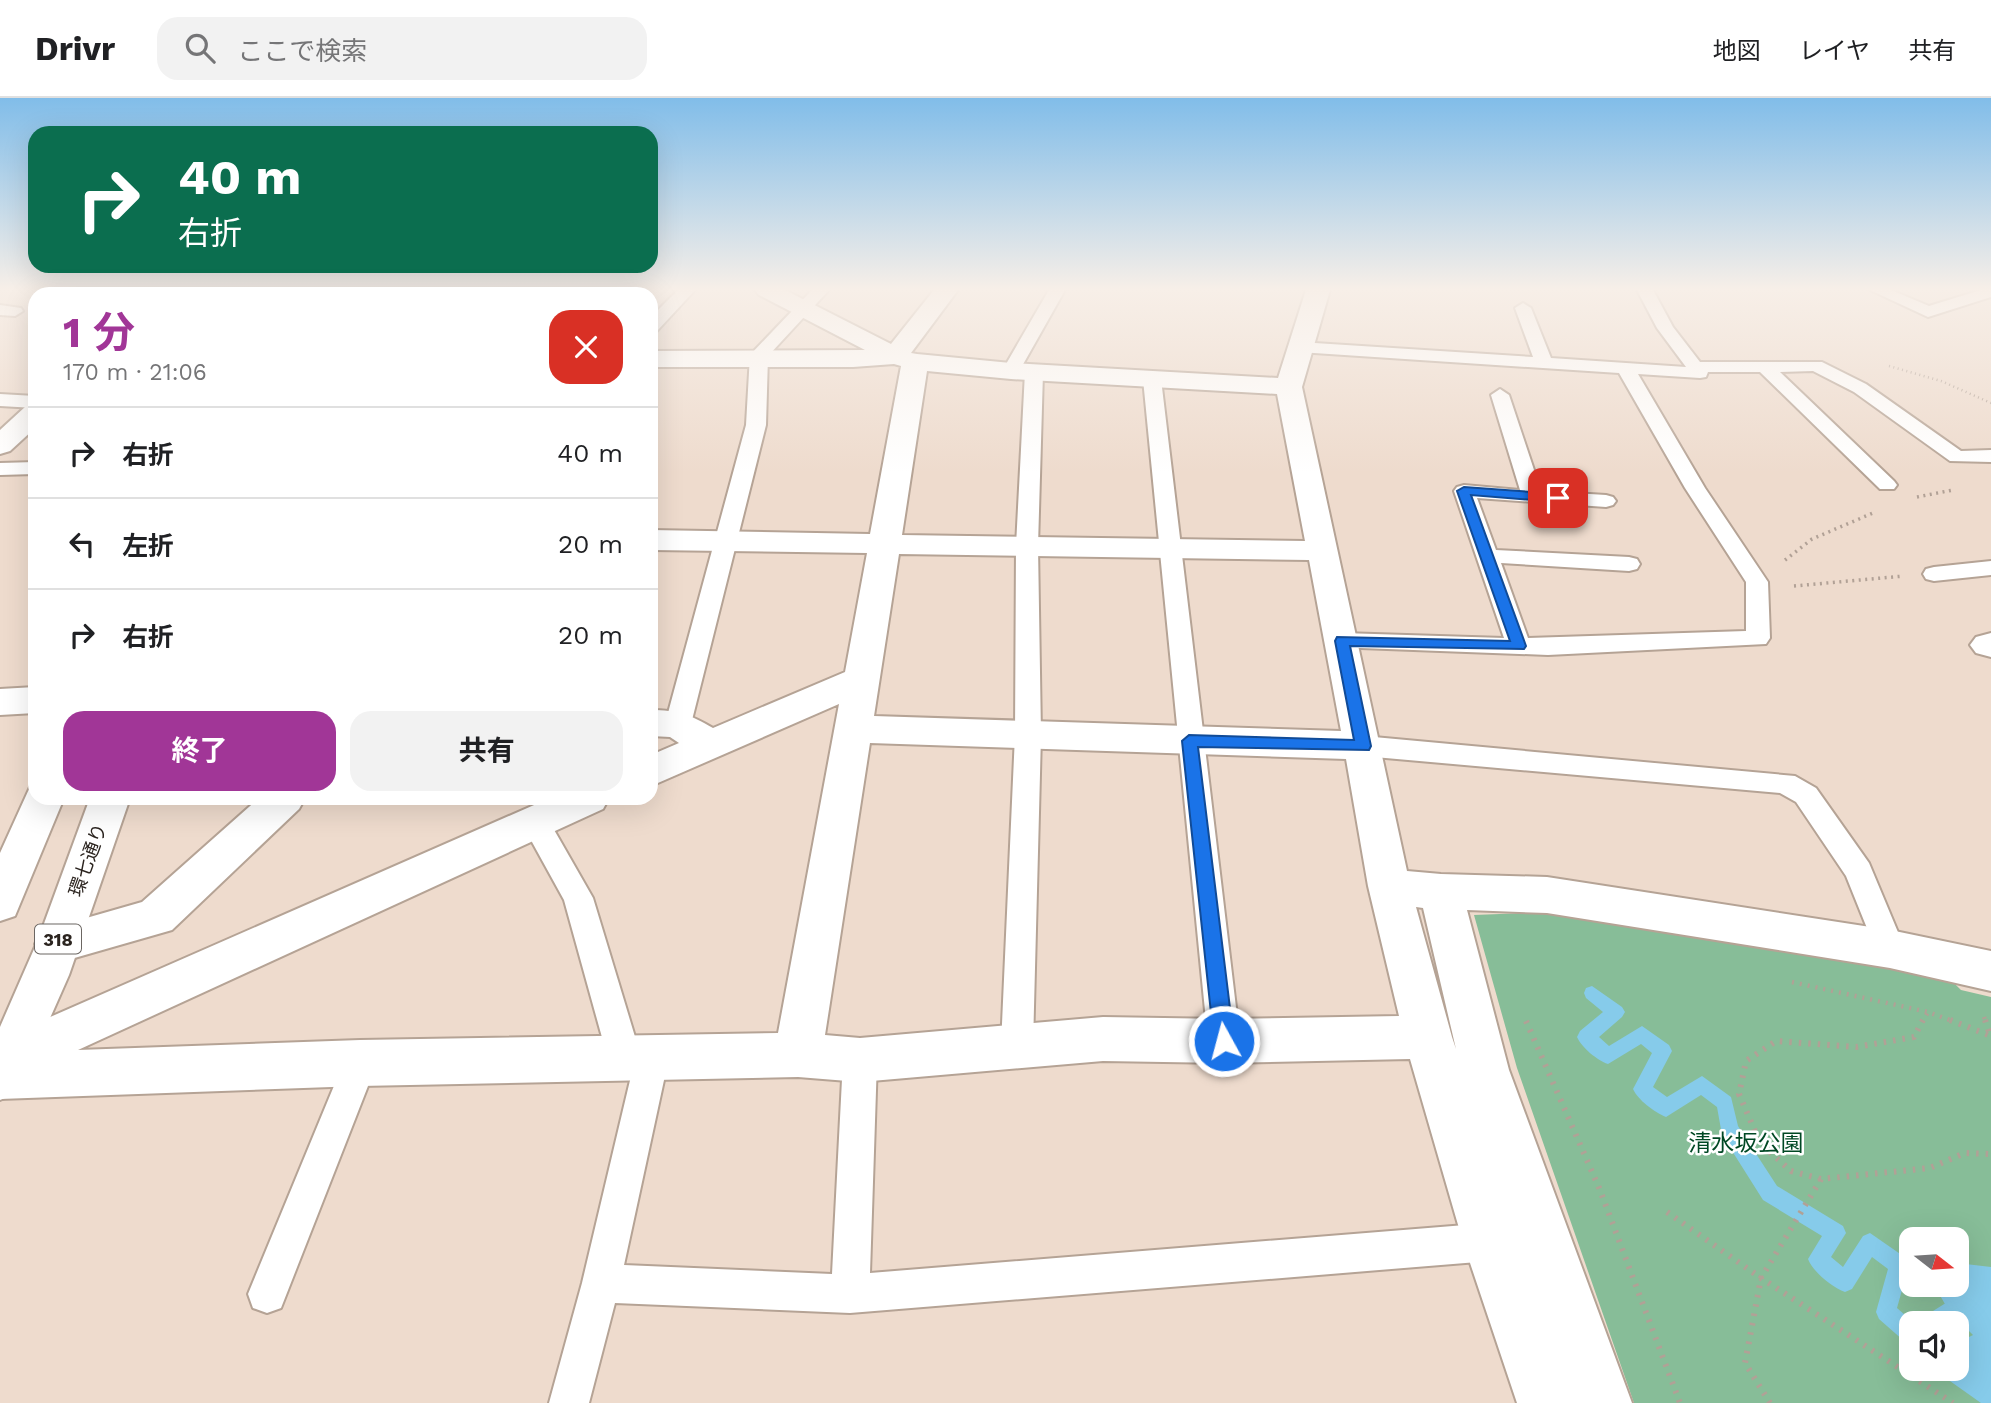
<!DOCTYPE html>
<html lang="ja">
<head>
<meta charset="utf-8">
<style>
	:root { --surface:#fff; --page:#f2f2f2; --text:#202124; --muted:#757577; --line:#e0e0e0; --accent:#a13697 }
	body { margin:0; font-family:"Work Sans","Noto Sans JP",sans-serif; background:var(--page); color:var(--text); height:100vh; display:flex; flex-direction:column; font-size:26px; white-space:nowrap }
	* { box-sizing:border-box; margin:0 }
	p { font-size:23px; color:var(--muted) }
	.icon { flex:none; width:38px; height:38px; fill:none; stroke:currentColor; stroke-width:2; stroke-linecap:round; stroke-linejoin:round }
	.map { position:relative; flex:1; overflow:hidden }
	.details { position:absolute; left:28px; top:189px; width:630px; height:518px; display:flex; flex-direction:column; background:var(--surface); border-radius:21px; box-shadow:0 7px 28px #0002 }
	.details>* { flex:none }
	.hud { position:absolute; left:28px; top:28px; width:630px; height:147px; border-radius:21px; box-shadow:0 7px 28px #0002; background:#0b6e4f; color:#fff; overflow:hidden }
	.needle { width:46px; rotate:107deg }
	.controls { position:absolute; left:1899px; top:1129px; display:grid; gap:14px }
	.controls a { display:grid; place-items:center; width:70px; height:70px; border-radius:14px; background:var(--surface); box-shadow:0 7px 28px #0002; font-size:35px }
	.pin { position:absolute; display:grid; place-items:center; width:60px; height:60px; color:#fff; margin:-30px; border-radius:14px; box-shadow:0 4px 10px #0006 }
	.me { position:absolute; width:77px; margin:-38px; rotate:353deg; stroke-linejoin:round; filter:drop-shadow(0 0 5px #0008) }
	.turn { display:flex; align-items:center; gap:24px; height:147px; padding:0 35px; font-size:32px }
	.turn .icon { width:91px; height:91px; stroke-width:2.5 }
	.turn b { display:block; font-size:49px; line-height:60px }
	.round { display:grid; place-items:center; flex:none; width:74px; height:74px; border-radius:21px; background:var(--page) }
	.headline { display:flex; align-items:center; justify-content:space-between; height:119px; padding:0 35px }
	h1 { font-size:42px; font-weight:700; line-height:52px; color:var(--accent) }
	.cta { display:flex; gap:14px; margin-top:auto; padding:14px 35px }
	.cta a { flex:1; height:80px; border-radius:21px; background:var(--accent); color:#fff; font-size:28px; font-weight:700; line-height:80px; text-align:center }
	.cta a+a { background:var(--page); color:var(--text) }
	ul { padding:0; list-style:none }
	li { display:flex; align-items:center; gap:21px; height:91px; padding:0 35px; border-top:2px solid var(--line) }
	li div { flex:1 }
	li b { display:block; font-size:26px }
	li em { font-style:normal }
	header { display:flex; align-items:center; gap:42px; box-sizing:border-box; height:98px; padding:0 35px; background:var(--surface); border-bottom:2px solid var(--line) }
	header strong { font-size:33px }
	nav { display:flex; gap:38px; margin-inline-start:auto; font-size:24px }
	.search { width:490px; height:63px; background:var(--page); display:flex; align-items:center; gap:18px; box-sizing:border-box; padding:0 24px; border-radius:21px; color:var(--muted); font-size:26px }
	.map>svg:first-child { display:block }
</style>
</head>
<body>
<header>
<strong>Drivr</strong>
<div class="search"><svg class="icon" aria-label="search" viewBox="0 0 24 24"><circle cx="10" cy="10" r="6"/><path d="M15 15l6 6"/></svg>ここで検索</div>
<nav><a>地図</a><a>レイヤ</a><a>共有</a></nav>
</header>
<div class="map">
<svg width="1991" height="1305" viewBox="0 0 1991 1305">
	<rect width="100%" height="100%" fill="#eedbcd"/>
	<!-- green -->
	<path fill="#87bd98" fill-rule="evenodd" d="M 1552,814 L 1675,836 L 1692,832 L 1949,880 L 1961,892 L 1991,899 L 1991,1305 L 1634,1305 L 1517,970 L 1474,817 ZM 1911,1141 L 1956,1141 L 1956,1186 L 1911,1186 ZM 1911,1225 L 1956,1225 L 1956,1270 L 1911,1270 Z"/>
	<!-- water -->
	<path fill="#86cbea" d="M 1957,1165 L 1991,1169 L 1991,1305 L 1981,1305 L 1933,1271 L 1956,1270 L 1957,1245 L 1973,1237 L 1949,1213 L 1934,1187 L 1956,1186 Z"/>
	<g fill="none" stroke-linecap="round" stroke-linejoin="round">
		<!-- stream -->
		<path fill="#86cbea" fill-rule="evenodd" d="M 1592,888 L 1622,909 L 1625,914 L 1622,919 L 1599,939 L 1609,948 L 1642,928 L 1669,947 L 1672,953 L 1653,989 L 1667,999 L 1702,978 L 1731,999 L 1738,1028 L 1777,1088 L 1843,1128 L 1846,1135 L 1831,1159 L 1843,1169 L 1863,1138 L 1870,1135 L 1906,1160 L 1909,1167 L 1897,1210 L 1914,1225 L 1911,1225 L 1911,1246 L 1904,1243 L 1879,1221 L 1876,1214 L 1888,1171 L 1872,1159 L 1852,1191 L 1845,1194 C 1832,1189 1813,1174 1808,1161 L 1822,1138 L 1763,1102 L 1722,1037 L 1717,1009 L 1701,997 L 1666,1019 C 1654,1014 1638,1002 1633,991 L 1652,955 L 1641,946 L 1608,966 C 1597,962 1582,950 1577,939 L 1580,933 L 1603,914 L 1586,900 L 1584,895 L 1586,890 Z
			M 1949,1203 L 1956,1206 L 1959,1213 C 1953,1229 1937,1225 1922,1225 L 1925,1218 Z"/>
		<!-- lane casing -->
		<g stroke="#b5a395" stroke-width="4">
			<path id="lane" d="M 424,192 L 441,192 L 438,196 L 421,196 Z
				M 678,192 L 695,192 L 657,233 L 651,234 L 651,219 Z
				M 812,192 L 829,192 L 768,258 L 766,327 L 691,626 L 687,632 L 678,635 L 669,632 L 665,626 L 746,327 L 750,257 Z
				M 1049,192 L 1065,192 L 1017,277 L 1005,277 L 1002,273 Z
				M 1637,192 L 1653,192 L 1673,229 L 1700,264 L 1822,264 L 1866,286 L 1961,353 L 1991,352 L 1991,364 L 1950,363 L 1854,294 L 1813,273 L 1780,274 L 1894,383 L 1897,387 L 1894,391 L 1880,391 L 1760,274 L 1708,274 L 1706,279 L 1700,280 L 1638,276 L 1705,390 L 1768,484 L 1770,540 L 1766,546 L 1548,557 L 1334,549 L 1330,543 L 1334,537 L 1342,535 L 1504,540 L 1454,393 L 1457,389 L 1464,387 L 1520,392 L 1491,297 L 1500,291 L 1509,297 L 1541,393 L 1606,397 L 1613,399 L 1616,403 L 1613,407 L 1606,409 L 1477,400 L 1496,452 L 1629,459 L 1637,461 L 1640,466 L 1637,471 L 1629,473 L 1501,465 L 1528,540 L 1746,533 L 1746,484 L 1685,390 L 1619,275 L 1299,254 L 1290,249 L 1299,244 L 1533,259 L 1515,210 L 1523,205 L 1531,210 L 1551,260 L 1686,269 L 1657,230 Z
				M 1870,192 L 1891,192 L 1929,208 L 1981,192 L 1991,192 L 1991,199 L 1928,219 Z
				M 0,207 L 21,210 L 23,213 L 15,218 L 0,217 Z
				M 1034,269 L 1043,274 L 1038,448 L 1041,637 L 1033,948 L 1029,959 L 1017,963 L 1005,959 L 1001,948 L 1015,637 L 1016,448 L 1025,274 Z
				M 1152,276 L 1161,281 L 1240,943 L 1236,954 L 1224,958 L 1212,954 L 1208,943 L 1143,281 Z
				M 0,296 L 35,298 L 35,310 L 0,308 Z
				M 35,364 L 35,376 L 0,377 L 0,365 Z
				M 1991,463 L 1991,477 L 1934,483 L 1926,481 L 1923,476 L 1926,471 L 1934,469 Z
				M 1363,638 L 1795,678 L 1816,690 L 1869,765 L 1905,851 L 1901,860 L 1890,864 L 1879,860 L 1846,778 L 1796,704 L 1780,695 L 1363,658 L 1354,655 L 1350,648 L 1354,641 Z
				M 535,713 L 545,716 L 593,800 L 639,952 L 640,948 L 652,944 L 664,948 L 669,959 L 624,1167 L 832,1176 L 843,962 L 848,951 L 860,947 L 872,951 L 877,962 L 870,1175 L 1490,1125 L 1503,1131 L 1509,1144 L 1503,1157 L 1490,1163 L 850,1215 L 615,1205 L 589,1305 L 549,1305 L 582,1185 L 632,974 L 625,976 L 613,972 L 608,961 L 564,802 L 521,724 L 525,716 Z
				M 360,950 L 372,954 L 377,965 L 281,1210 L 267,1215 L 253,1210 L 248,1196 L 348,954 Z"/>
		</g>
		<!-- street casing -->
		<g stroke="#b5a395" stroke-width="4">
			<path id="street" d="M 160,192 L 186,192 L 183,196 L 157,196 Z
				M 534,192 L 559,192 L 556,196 L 531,196 Z
				M 755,192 L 785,192 L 891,246 L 934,192 L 958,192 L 911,255 L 917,256 L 1011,265 L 1278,280 L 1306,192 L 1330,192 L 1302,289 L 1407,773 L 1441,776 L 1547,779 L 1890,832 L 1991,853 L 1991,893 L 1890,870 L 1547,815 L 1467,812 L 1509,972 L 1632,1305 L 1517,1305 L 1463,1144 L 1410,961 L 1224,965 L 1103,963 L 860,984 L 798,979 L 360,988 L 0,1001 L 0,941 L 550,700 L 609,700 L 603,711 L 78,952 L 360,942 L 778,935 L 839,606 L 651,688 L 651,657 L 679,645 L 670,639 L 651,638 L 651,612 C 677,612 691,617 713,630 L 845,574 L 867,455 L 651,452 L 651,432 L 870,436 L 901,268 L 894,266 L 853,269 L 651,269 L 651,253 L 865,252 L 759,197 ZM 927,273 L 1011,281 L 1277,296 L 1305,443 L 902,437 ZM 899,456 L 1309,462 L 1341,633 L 874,618 ZM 870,645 L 1346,661 L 1368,788 L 1399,918 L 1224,921 L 1103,919 L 860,940 L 825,937 ZM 1416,809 L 1423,810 L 1456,951 L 1452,939 Z
				M 35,307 L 35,330 L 10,353 L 0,356 L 0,332 L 25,309 Z
				M 1991,535 L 1991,559 L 1976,555 L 1970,547 L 1976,539 Z
				M 259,700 L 305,700 L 299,711 L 172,832 L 57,865 L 41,859 L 35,846 L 41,833 L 142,804 Z"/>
		</g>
		<!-- secondary casing -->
		<g stroke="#b5a395" stroke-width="4">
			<path id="secondary" d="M 35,589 L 35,615 L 0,617 L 0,591 Z"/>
		</g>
		<!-- primary casing -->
		<g stroke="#b5a395" stroke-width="4">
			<path id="primary" d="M 236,192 L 260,192 L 259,196 L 235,196 Z
				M 273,192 L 297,192 L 296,196 L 272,196 Z
				M 35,688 L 35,700 L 64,700 L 15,818 L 0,823 L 0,755 L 30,689 Z
				M 90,700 L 130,700 L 69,877 L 17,995 L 0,1002 L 0,929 L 38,842 Z"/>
		</g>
		<!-- path-far3 -->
		<path stroke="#b1a196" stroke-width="2.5" stroke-dasharray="1 3.5" stroke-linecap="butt" d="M 1889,268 L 1941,283 L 1991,305"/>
		<!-- path-far2 -->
		<path stroke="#b1a196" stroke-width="3.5" stroke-dasharray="2 4.5" stroke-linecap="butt" d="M 1917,399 L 1953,392
			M 1785,462 L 1812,441 L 1873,415
			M 1794,488 L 1904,478"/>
		<!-- path-far1 -->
		<path stroke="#b1a196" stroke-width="4.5" stroke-dasharray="2 6" stroke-linecap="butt" d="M 1792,884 L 1928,914 L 1955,924
			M 1984,919 L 1986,924
			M 1922,924 L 1928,914"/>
		<!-- path -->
		<path stroke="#b1a196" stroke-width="6" stroke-dasharray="2.5 7" stroke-linecap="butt" d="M 1923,922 L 1914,939 L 1856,949 L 1776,943 L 1746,963 L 1739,996 L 1760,1045 L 1791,1073 L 1821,1081 L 1930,1070 L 1965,1055 L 1991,1056
			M 1950,922 L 1991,938
			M 1985,922 L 1990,937
			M 1526,923 L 1600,1092 L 1680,1305
			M 1667,1114 L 1761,1180 L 1953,1305
			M 1770,1305 L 1745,1265 L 1761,1180 L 1821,1081"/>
		<!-- lane -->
		<use href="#lane" fill="#fff" fill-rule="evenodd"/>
		<!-- street -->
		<use href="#street" fill="#fff" fill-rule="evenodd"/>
		<!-- secondary -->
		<use href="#secondary" fill="#fff" fill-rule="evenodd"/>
		<!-- primary -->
		<use href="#primary" fill="#fff" fill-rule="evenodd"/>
	</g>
	<!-- sky -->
	<linearGradient id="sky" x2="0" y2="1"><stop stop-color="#81bde9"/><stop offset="0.51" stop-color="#f7efe8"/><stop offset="1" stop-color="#f7efe8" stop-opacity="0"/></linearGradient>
	<rect width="1991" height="375" fill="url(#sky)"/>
	<!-- route -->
	<path fill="#1a73e8" stroke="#114b97" stroke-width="2" d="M 1464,389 L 1558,396 L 1564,400 L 1558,404 L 1471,397 L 1526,548 L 1524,551 L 1350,548 L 1371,648 L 1369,652 L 1198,649 L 1234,943 L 1231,949 L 1224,952 L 1217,949 L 1214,943 L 1182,643 L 1189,637 L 1354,642 L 1335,543 L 1337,539 L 1510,543 L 1457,393 Z"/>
	<g text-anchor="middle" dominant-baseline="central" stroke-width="5" stroke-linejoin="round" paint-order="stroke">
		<!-- shield labels -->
		<rect fill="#fff" stroke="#6b6662" stroke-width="2" x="35" y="826.5" width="46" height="29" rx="5"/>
		<g font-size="18" font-weight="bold" fill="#2b241f">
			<text x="58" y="841">318</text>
		</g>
		<!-- street labels -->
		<g font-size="19" fill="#2b241f" stroke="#fff">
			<text transform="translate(88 762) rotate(-70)">環七通り</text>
		</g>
		<!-- near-park labels -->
		<g font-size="23" fill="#004824" stroke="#fff">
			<text x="1746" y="1045">清水坂公園</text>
		</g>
	</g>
</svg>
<div class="controls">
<a><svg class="needle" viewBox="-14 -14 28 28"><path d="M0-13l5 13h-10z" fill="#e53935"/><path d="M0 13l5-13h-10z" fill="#757577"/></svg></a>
<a><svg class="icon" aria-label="sound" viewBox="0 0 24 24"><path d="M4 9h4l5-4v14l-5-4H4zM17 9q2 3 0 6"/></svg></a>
</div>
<div class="pin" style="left:1558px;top:400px;background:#d93025"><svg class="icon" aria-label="arrive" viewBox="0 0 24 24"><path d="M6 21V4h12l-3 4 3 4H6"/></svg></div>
<svg class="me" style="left:1224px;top:943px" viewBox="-20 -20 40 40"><circle r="17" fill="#1a73e8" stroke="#fff" stroke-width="3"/><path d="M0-11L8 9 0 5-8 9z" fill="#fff"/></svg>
<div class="hud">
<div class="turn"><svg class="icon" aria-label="right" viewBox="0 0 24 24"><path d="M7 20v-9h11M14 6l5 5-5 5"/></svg><div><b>40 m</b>右折</div></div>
</div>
<section class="details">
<div class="headline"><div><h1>1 分</h1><p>170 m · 21:06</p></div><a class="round" style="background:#d93025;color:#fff"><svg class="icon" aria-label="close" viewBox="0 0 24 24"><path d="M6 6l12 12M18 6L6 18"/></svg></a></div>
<ul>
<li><svg class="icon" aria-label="right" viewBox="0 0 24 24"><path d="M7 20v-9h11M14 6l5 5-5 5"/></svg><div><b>右折</b></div><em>40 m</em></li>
<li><svg class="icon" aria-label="left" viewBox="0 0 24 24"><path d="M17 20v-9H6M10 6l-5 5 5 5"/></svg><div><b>左折</b></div><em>20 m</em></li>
<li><svg class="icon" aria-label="right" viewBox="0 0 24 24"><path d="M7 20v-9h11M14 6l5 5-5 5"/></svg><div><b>右折</b></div><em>20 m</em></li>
</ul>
<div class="cta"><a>終了</a><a>共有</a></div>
</section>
</div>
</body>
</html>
